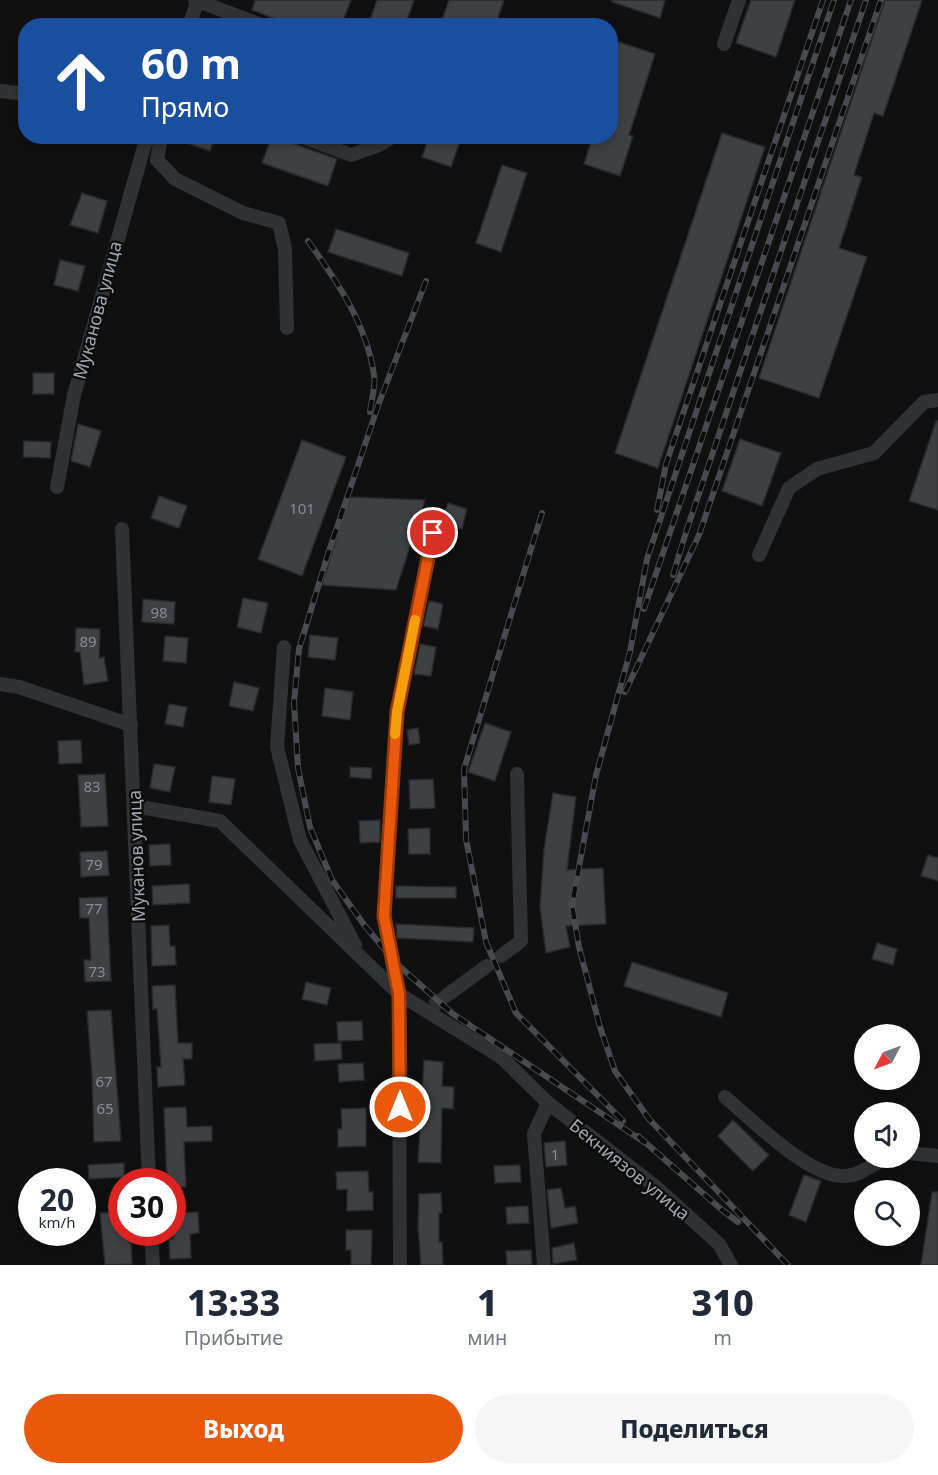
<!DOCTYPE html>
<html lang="ru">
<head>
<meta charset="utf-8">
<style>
	:root { --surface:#fff; --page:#f6f6f7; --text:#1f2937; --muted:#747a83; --accent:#ea580c }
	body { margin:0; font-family:"Noto Sans",sans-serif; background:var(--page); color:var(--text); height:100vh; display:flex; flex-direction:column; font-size:22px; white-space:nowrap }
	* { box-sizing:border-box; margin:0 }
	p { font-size:20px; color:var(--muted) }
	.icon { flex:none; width:33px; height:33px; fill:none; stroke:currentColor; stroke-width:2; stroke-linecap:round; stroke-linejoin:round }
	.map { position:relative; height:1265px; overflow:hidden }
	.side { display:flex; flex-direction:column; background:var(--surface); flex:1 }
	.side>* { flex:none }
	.guide { position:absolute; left:18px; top:18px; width:600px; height:126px; border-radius:24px; box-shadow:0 3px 9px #0003; background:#1a4fa0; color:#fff; overflow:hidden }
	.needle { width:39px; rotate:229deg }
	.fabs { position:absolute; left:854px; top:1024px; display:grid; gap:12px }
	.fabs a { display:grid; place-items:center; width:66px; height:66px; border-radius:50%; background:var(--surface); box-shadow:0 3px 9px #0003; font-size:30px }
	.speed { position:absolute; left:18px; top:1168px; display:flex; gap:12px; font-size:30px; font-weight:700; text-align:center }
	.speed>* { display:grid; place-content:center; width:78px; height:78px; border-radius:50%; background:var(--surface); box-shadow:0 3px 9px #0003; line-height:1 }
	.speed small { font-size:15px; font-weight:400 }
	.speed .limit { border:9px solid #d22; background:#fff; color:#111 }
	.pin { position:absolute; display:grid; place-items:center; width:51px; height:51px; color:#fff; margin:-26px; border:3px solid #fff; border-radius:50%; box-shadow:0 2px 6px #0007 }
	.me { position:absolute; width:66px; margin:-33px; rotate:0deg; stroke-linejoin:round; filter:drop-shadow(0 0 4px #0008) }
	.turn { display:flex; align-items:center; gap:21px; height:126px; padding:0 24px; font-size:27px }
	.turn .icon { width:78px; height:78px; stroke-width:2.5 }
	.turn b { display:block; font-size:42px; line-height:51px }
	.eta { display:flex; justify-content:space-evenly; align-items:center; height:102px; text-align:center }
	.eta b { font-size:36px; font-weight:800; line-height:42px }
	.action { display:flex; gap:12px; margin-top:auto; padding:12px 24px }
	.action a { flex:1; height:69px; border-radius:36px; background:var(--accent); color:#fff; font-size:24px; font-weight:800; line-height:69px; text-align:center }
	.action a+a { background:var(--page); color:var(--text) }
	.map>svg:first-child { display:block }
</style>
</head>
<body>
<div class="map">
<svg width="938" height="1265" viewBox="0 0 938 1265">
	<rect width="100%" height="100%" fill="#101011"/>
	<!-- building -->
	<path fill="#3e4044" stroke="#292a2d" stroke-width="1.5" d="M 255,0 L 351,0 L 341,26 L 293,26 L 252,10 Z
		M 377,0 L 414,0 L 405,26 L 368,26 Z
		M 449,0 L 504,0 L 495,26 L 440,26 Z
		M 612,0 L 665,0 L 660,18 L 612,2 Z
		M 751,0 L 795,0 L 776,57 L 736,43 Z
		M 885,0 L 922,0 L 883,116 L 874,113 L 854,175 L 862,177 L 839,248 L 867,257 L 819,398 L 759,378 Z
		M 610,39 L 655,54 L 629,135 L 633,136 L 620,176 L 584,164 L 593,136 L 610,136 Z
		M 722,133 L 765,147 L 658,468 L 615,453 Z
		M 172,136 L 215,136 L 210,151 L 172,138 Z
		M 272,136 L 337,159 L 328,186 L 262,163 Z
		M 429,136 L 462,136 L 451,167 L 422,157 Z
		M 502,165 L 527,173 L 501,252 L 476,243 Z
		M 82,193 L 107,201 L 98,233 L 70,225 Z
		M 336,229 L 409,253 L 402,276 L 328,252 Z
		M 60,260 L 85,266 L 78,291 L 54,285 Z
		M 33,373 L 54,373 L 54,394 L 33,394 Z
		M 936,421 L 938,421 L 938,510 L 909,501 Z
		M 78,424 L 101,431 L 90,467 L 71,461 Z
		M 740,439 L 781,453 L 762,506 L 722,491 Z
		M 302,440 L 346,457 L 302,576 L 258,559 Z
		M 24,441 L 51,442 L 50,458 L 23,457 Z
		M 159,496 L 187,506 L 179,528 L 151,518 Z
		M 349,497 L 425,500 L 396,590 L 322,585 Z
		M 448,503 L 467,509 L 462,529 L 442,523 Z
		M 243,598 L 268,603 L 261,633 L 237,627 Z
		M 143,599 L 175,602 L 174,624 L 142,622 Z
		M 429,601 L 443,604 L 438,629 L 423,626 Z
		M 76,628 L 100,629 L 99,658 L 104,657 L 108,681 L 84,685 L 80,652 L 75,652 Z
		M 310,635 L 338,638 L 335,660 L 308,657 Z
		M 165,636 L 188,638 L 186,663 L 163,661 Z
		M 420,644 L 436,647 L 431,676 L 414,674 Z
		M 234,682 L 259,688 L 253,711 L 229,706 Z
		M 325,688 L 353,692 L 350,720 L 322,716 Z
		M 169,704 L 187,707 L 183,727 L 165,724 Z
		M 485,723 L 511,732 L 495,781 L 468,772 Z
		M 418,728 L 420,743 L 409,745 L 407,730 Z
		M 81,740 L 82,763 L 59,764 L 58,741 Z
		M 154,764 L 175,767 L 170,792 L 150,788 Z
		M 350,767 L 372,768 L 371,779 L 350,777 Z
		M 105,774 L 108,826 L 81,827 L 78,775 Z
		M 212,776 L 235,779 L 231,805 L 209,802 Z
		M 433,779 L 435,808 L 410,809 L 409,780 Z
		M 553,793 L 576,797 L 567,870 L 603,868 L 606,924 L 566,926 L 570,947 L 546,953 L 540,907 L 544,849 Z
		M 380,820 L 380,842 L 360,843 L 359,821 Z
		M 430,828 L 430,854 L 409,854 L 408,829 Z
		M 170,844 L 171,865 L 150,866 L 149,845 Z
		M 107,851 L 109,875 L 81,877 L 80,852 Z
		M 928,855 L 938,858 L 938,881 L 921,876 Z
		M 189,884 L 190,903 L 153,905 L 152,886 Z
		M 396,886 L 456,887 L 456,898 L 396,898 Z
		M 107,897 L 111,981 L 85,982 L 84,960 L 91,960 L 89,918 L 80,918 L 79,898 Z
		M 396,924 L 474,928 L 473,942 L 397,938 Z
		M 169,925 L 170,946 L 175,946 L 176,965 L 152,966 L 151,926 Z
		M 877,943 L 897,949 L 893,965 L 872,959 Z
		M 632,962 L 728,993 L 721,1017 L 624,986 Z
		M 306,982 L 331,988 L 327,1005 L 302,999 Z
		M 175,985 L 178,1043 L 192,1043 L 192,1059 L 183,1059 L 185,1085 L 158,1087 L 157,1067 L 161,1067 L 157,1009 L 153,1009 L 152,986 Z
		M 111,1010 L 121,1141 L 94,1142 L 92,1075 L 87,1011 Z
		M 362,1021 L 363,1040 L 338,1041 L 337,1022 Z
		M 341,1043 L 342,1059 L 315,1061 L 314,1044 Z
		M 424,1060 L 443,1062 L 442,1086 L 454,1087 L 453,1109 L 442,1108 L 441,1163 L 418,1162 Z
		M 363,1063 L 364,1080 L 339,1082 L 338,1064 Z
		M 186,1107 L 187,1127 L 212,1126 L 212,1141 L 184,1142 L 186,1187 L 172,1188 L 172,1182 L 167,1182 L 164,1108 Z
		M 366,1108 L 366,1146 L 338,1147 L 338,1129 L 342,1129 L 341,1109 Z
		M 733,1120 L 769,1155 L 753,1171 L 718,1136 Z
		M 565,1141 L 567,1165 L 546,1167 L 544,1143 Z
		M 124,1163 L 124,1177 L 89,1179 L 88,1165 Z
		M 520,1165 L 521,1182 L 495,1183 L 494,1166 Z
		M 368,1171 L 369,1192 L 373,1192 L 373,1210 L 347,1211 L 347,1189 L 337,1190 L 336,1172 Z
		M 804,1175 L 821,1181 L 806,1222 L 789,1215 Z
		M 561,1188 L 565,1208 L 575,1206 L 578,1223 L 551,1228 L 547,1190 Z
		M 932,1192 L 938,1192 L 938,1265 L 921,1265 Z
		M 441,1193 L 442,1213 L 439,1213 L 439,1242 L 442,1242 L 443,1265 L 421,1265 L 418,1228 L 419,1194 Z
		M 528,1206 L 529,1223 L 507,1224 L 506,1207 Z
		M 122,1212 L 122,1233 L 128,1233 L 129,1243 L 131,1242 L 132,1264 L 105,1265 L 100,1213 Z
		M 198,1212 L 199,1233 L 190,1234 L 191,1258 L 170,1259 L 169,1239 L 173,1239 L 172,1213 Z
		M 346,1230 L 372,1230 L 371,1265 L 351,1265 L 351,1250 L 346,1250 Z
		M 574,1243 L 577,1260 L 553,1264 L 552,1248 Z
		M 531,1250 L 532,1265 L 507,1265 L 506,1251 Z"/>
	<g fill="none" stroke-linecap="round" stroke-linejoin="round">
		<!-- minor-tunnel -->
		<path stroke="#2d2e31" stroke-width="14" stroke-dasharray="14 7" stroke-linecap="butt" d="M 432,1007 L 446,996"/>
		<!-- minor -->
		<path stroke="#303236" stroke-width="14" d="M 195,0 L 264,26
			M 189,26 L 198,0
			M 724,44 L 739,0
			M 0,91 L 26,94
			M 161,136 L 157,160 L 175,179 L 243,213 L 279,223 L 285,249 L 287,328
			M 300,136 L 351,155 L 377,146 L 394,136
			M 57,487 L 74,395 L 147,136
			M 122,529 L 149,1182
			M 759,555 L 789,488 L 817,469 L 874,453 L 924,402 L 938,400
			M 284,647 L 277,747 L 300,840 L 355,945
			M 0,684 L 19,687 L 131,725
			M 134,806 L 220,821 L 399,994 L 501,1057 L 548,1103
			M 501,956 L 521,941 L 517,774
			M 446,996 L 487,966
			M 725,1097 C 751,1119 809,1177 844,1176 C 860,1176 871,1165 886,1158
			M 909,1153 L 938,1156
			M 151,1233 L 153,1265
			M 400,1265 L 399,994 L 384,916 L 397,712 L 433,533
			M 544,1265 L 534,1134 L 548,1103 L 656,1187 L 719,1244 L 731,1265"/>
		<!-- rail casing -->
		<g stroke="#474a4f" stroke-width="6">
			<path id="rail" d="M 308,241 C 337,281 367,325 374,375 C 376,386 371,401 370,412
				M 426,281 L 379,403 L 328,554 L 299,649 L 294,703 L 298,768 L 310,827 L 332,880 L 365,926 L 397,964 L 453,1014 L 644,1142
				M 657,510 L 666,464 L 823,0
				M 542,513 L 464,769 L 466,839 L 486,942 L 516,1013 L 623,1121
				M 673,575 L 687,529 L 866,0
				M 644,609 L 851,0
				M 625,692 L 699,535 L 881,0
				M 638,1136 L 722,1210 L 738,1222
				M 788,1265 L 649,1119 L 615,1071 L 600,1027 L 579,947 L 572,905 L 596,775 L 630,652 L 647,559 L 834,0"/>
		</g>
		<!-- rail -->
		<use href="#rail" stroke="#0b0b0c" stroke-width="4" stroke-dasharray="11" stroke-linecap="butt"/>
	</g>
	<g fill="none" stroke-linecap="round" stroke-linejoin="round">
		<!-- route casing -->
		<g stroke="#983908" stroke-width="15">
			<path id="route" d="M 400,1107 L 399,994 L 384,916 L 397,712 L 433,533"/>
		</g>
		<!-- route -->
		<use href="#route" stroke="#ea580c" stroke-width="10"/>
		<!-- slow -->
		<path stroke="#f59e0b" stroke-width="10" d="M 395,734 L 397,712 L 415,620"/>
	</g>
	<g text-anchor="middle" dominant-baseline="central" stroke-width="4.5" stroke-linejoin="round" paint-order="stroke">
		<!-- number labels -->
		<g font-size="15" fill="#888e97">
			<text x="302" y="508">101</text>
			<text x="159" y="612">98</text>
			<text x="88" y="641">89</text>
			<text x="92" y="786">83</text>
			<text x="94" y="864">79</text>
			<text x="94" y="908">77</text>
			<text x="97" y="971">73</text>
			<text x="104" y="1081">67</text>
			<text x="105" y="1108">65</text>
			<text x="555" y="1154">1</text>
		</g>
		<!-- street labels -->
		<g font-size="18" fill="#a0a8b3" stroke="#0b0b0c">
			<text transform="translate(97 310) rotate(-75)">Муканова улица</text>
			<text transform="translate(136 856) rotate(-92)">Муканов улица</text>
			<text transform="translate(630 1169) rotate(39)">Бекниязов улица</text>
		</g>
	</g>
</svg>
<div class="fabs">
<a><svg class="needle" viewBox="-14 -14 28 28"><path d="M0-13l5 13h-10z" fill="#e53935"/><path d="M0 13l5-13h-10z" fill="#747a83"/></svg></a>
<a><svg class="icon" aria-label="sound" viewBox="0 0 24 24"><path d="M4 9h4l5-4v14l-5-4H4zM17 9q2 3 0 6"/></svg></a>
<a><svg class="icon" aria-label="search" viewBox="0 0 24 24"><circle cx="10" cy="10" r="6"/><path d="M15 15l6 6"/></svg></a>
</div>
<div class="speed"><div>20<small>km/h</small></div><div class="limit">30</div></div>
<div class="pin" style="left:433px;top:533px;background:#d93025"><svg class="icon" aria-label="arrive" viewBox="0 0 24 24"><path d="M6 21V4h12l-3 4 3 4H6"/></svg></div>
<svg class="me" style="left:400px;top:1107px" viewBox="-20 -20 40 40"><circle r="17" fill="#ea580c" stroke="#fff" stroke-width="3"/><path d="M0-11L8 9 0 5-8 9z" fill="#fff"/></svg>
<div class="guide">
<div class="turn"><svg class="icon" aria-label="ahead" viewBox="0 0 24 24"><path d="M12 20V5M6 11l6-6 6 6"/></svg><div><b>60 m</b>Прямо</div></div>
</div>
</div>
<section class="side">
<div class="eta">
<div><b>13:33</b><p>Прибытие</p></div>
<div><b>1</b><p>мин</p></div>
<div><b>310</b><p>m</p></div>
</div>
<div class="action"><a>Выход</a><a>Поделиться</a></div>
</section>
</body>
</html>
